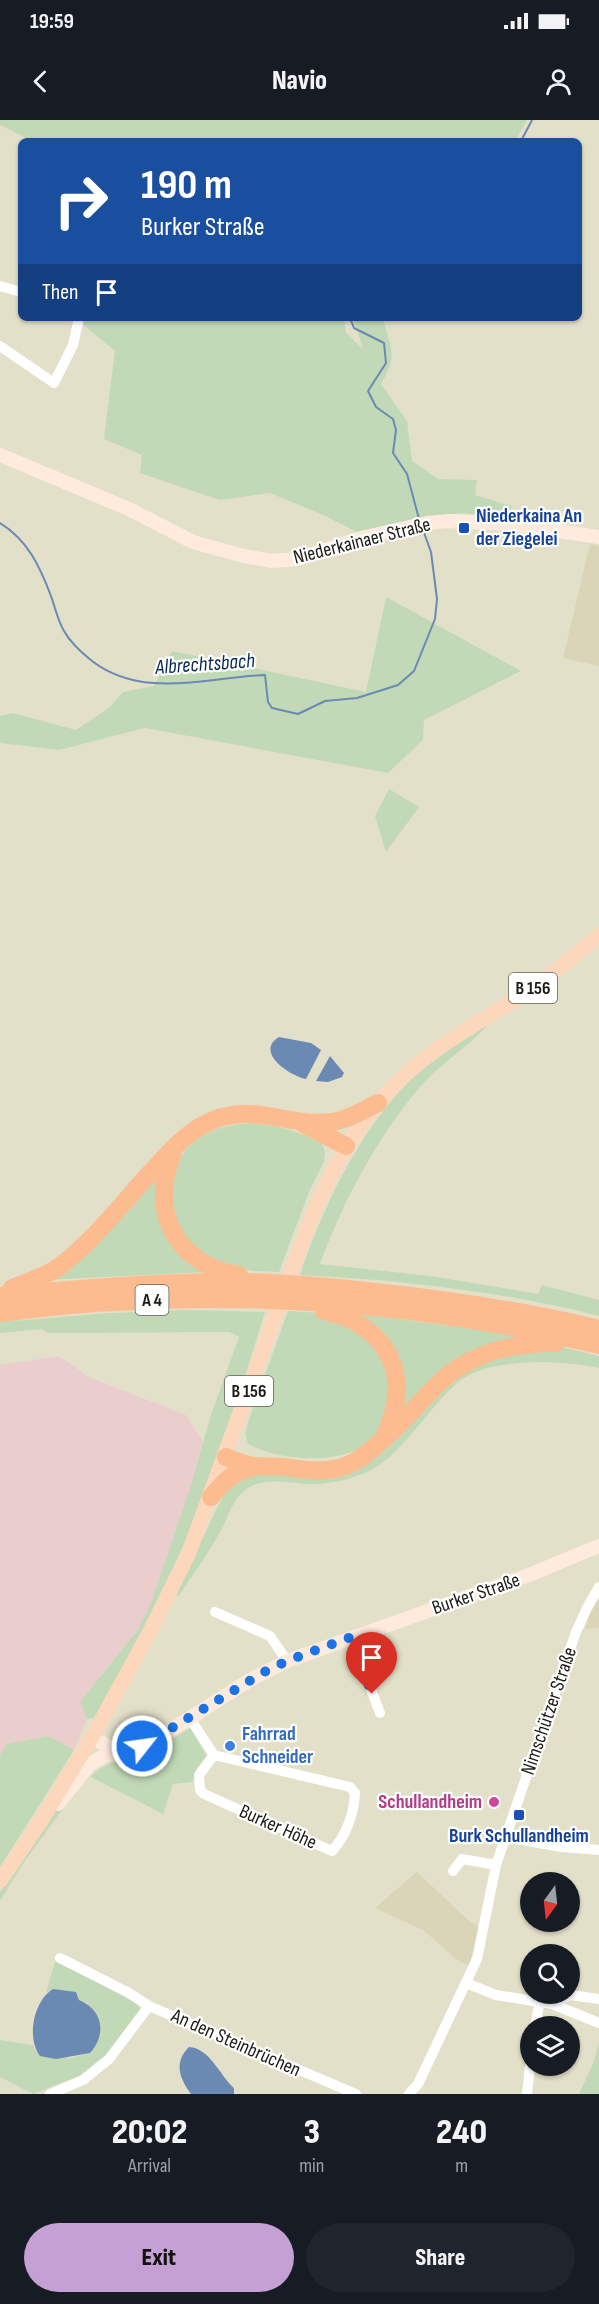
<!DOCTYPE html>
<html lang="en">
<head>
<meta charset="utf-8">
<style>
	:root { --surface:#171b24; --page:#20242c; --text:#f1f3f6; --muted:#9ea1a6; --accent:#c4a0d4 }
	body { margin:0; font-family:"Sofia Sans Condensed",sans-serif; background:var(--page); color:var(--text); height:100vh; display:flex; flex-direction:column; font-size:22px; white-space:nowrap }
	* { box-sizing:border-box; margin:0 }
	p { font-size:20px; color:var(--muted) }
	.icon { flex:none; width:33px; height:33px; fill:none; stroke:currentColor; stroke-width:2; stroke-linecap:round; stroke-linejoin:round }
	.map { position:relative; height:1974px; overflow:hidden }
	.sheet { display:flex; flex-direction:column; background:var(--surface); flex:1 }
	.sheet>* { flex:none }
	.top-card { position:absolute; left:18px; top:18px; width:564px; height:183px; border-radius:9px; box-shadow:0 2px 4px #0004; background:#1a4fa0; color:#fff; overflow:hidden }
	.needle { width:39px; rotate:195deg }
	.tools { position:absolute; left:520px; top:1752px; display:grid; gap:12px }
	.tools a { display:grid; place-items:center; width:60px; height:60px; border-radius:50%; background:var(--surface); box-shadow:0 2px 4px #0004; font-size:30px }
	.pin { position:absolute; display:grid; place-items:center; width:51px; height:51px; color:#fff; margin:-62px -26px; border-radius:50% 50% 50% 0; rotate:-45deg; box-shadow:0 0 6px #0007 }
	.pin .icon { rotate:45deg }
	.me { position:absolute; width:66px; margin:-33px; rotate:60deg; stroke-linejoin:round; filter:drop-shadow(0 0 4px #0008) }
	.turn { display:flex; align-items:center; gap:21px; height:126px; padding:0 24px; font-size:27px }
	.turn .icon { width:78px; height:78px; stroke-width:2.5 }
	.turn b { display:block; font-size:42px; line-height:51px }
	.then { display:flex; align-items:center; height:57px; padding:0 24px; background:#0003; gap:12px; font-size:22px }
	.eta { display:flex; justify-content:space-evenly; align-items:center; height:102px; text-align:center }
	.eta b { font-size:36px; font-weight:800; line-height:42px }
	.cta { display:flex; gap:12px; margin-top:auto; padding:12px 24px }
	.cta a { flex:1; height:69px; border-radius:36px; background:var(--accent); color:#111; font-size:24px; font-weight:800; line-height:69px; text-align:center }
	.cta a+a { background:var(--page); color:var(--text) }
	.status { display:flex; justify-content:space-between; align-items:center; height:42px; padding:0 30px; background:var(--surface); direction:ltr }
	.status svg { height:16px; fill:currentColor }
	header { display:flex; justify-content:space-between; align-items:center; height:78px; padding:0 24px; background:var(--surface); font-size:27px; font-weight:800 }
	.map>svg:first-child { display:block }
</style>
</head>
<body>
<div class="status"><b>19:59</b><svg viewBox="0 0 49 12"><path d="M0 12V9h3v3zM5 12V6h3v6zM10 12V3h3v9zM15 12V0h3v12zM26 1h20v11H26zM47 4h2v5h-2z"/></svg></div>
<header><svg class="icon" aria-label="back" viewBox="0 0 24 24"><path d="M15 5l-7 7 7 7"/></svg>Navio<svg class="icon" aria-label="person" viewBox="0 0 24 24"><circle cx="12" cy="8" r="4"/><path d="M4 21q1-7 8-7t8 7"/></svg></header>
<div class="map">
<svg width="599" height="1974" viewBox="0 0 599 1974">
	<rect width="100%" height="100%" fill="#e3e0c9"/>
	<!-- built -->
	<path fill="#dad5b8" d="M 590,424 L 599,426 L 599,546 L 563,538 Z
		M 599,1477 L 599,1508 L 586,1509 L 589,1495 Z
		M 417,1752 L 467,1799 L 480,1808 L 469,1846 L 456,1839 L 423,1810 L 375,1788 Z"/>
	<!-- industrial -->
	<path fill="#e9cecd" d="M 59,1236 L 89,1257 L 186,1295 L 203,1321 L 190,1368 L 151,1483 L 137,1511 L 80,1582 L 87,1599 L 74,1630 L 48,1616 L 7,1624 L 0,1635 L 0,1245 Z"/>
	<!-- green -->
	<path fill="#c1d9b6" d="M 0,0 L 527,0 L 515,21 L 32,21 L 0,5 Z
		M 79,198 L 344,198 L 346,213 L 363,229 L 353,198 L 383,198 C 390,229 399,233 381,264 L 407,301 L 412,341 L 438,359 L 477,360 L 475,375 L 512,386 L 507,397 L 462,393 L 427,398 L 357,412 L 323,395 L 270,373 L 220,380 L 140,353 L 142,335 L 104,319 L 115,231 L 79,201 Z
		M 386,477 L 521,551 L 424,600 L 423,620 L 388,653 L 145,608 L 59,630 L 0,623 L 0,596 L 13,593 L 76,610 L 110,587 L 123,572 L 154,566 L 172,531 L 366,572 Z
		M 389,669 L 419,687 L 386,732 L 375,696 Z
		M 487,906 C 466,929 439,944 419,968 C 376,1019 343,1082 320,1144 L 430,1156 L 538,1174 L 542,1165 L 599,1180 L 599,1196 C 502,1171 400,1160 300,1155 C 334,1057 388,951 487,906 Z
		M 248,1003 C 274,1005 299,1010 322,1024 L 325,1032 L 324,1041 L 309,1072 L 279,1152 C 256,1151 228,1151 208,1138 C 171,1116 158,1059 189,1026 C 204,1010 227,1005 248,1003 Z
		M 165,1040 L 159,1069 L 206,1152 L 45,1160 Z
		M 183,1190 L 265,1192 L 236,1285 L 187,1418 L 140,1517 L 101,1588 L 94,1598 L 87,1599 L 80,1582 L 137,1511 L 151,1483 L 190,1368 L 211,1295 L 239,1217 L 229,1212 L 48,1213 L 42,1209 L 0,1213 L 0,1202 L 110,1193 Z
		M 288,1191 L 320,1193 L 355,1205 L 393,1253 C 390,1265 385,1305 379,1312 C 354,1348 282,1342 248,1324 L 245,1314 L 248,1302 Z
		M 358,1194 L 500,1212 L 523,1216 L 496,1224 L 399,1303 L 402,1276 Z
		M 561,1227 L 599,1236 L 599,1248 C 562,1240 487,1237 457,1263 C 441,1277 428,1295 414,1311 C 400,1327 383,1347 362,1354 C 348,1360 332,1363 317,1364 C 297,1365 268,1356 250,1367 C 231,1377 229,1399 218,1416 C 206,1437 191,1457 178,1477 L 176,1473 L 223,1376 L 238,1356 L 361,1348 L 383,1332 L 438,1272 L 478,1241 Z
		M 191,1608 L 206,1636 L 197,1648 L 192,1662 L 173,1664 L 163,1694 L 91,1657 C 108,1637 133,1642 155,1631 C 168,1624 178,1614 191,1608 Z
		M 48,1616 L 74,1630 L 0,1747 L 0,1635 L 7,1624 Z
		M 73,1675 L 24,1742 L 0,1781 L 0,1772 C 18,1745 47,1692 73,1675 Z
		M 55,1842 L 109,1866 L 139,1886 L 140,1889 L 107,1937 L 81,1955 L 33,1974 L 0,1957 L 0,1920 L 33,1925 L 36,1932 L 70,1938 L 90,1933 L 101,1914 L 87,1883 L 79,1881 L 78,1875 L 53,1869 L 46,1873 Z
		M 599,1923 L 599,1974 L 579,1974 L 593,1944 Z"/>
	<!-- water -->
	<path fill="#6a8ab4" d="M 279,917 L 311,923 L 321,930 L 306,959 C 290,956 254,932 279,917 Z
		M 330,936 L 344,953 L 342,957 L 328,962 L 316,961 Z
		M 53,1869 L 76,1872 L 79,1880 C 103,1890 107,1914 90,1933 L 56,1939 L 40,1936 C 26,1918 34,1880 53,1869 Z
		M 189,1927 C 210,1928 220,1956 234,1968 L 234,1974 L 191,1974 C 180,1959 173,1943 189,1927 Z"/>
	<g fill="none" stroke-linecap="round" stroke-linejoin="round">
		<!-- stream -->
		<path stroke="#6a8ab4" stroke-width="2" d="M 521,21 L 532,0
			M 350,198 L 354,208 L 384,223 L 386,243 L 368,271 L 376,287 L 393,299 L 396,310 L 393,333 L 407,354 L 419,399
			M 0,403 C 28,420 40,447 51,476 C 55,487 58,501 64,511 C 70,522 82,533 92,541 C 143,580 207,557 265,555 L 268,582 L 272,588 L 298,594 L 325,581 L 357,578 L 398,565 L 414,551 L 435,499 L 437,479 L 431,432 L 423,410"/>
		<!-- street -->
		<path stroke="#fff" stroke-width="10" d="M 0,166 L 21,172
			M 0,226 L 54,263 L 73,225 L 79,198
			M 215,1492 L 270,1516 L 287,1541
			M 351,1517 L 380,1593
			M 189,1597 L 214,1635 L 350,1667 L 355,1673 C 354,1694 346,1716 332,1731 L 204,1674 L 200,1670 L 199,1655 L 214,1635
			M 505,1717 L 561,1727 L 599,1730
			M 453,1751 L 462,1739 L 496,1745
			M 60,1838 L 129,1873 L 149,1886 L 356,1974
			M 466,1863 L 496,1875 L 552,1884 L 599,1903
			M 552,1884 L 571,1875 L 599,1879
			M 535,1906 L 540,1881
			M 50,1974 L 83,1960 L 109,1939 L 149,1886
			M 409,1974 L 418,1964 L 477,1839 L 496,1745 L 576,1512 L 587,1488 L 599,1467
			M 527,1974 L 531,1937"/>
		<!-- secondary -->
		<path stroke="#feebde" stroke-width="14" d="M 0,335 L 129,389 L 193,422 L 244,436 L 272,441 L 297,439 L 361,418 L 427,403 L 449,401 L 511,404 L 599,417
			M 92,1617 L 109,1627 L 122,1630
			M 58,1684 L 89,1645 L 104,1636 L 155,1620 L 250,1560 L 287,1541 L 529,1455 L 599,1426"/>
		<!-- primary -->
		<path stroke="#fdd7bc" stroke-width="15" d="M 0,1761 L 41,1701 L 92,1617 L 149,1513 L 188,1435 L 308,1106 C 331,1049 360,996 406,954 C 444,920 489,897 531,869 C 555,853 577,834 599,815"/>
		<!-- highway -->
		<path stroke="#fcbc90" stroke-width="18" d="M 305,1005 L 346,1026
			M 173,1033 C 148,1091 176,1145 239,1155
			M 12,1168 C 27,1162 41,1158 54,1150 C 87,1129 124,1081 151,1052 C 166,1036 182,1017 201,1006 C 249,978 285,1008 332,1002 C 348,1000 363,990 378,983
			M 0,1176 C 72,1169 145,1163 217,1162 C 270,1161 323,1166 375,1172 C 451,1180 525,1191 599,1209
			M 324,1191 C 387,1204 414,1256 385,1314
			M 0,1193 C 200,1166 403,1179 599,1225
			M 226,1337 C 235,1341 246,1345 256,1346 C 265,1347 275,1346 284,1347 C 304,1350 323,1353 342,1347 C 361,1341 373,1328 387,1316 C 404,1301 419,1283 435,1267 C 468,1233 510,1223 556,1223
			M 211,1377 C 224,1361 235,1350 255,1347"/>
	</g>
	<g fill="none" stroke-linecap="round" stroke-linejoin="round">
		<!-- route -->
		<path stroke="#1a73e8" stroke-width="10" stroke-dasharray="0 18" d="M 142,1626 L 266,1551 L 287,1541 L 351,1517 L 372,1574"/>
	</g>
	<!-- markers -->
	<g fill="#1a4fb4" stroke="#fff" stroke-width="2">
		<rect x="458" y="402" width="12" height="12" rx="3"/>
		<rect x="513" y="1689" width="12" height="12" rx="3"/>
	</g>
	<circle fill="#3f7fe0" stroke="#fff" stroke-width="2" cx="230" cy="1626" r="6"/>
	<circle fill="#d1479c" stroke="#fff" stroke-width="2" cx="494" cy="1682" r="6"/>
	<g text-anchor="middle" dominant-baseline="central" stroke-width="4.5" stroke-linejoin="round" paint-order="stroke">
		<!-- shield labels -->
		<g fill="#fff" stroke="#61605a" stroke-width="1.5">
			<rect x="509" y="853" width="48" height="30" rx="4.5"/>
			<rect x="135.5" y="1165" width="33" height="30" rx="4.5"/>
			<rect x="225" y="1256" width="48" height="30" rx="4.5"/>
		</g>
		<g font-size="18" font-weight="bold" fill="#1d1c14">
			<text x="533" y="868">B 156</text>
			<text x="152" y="1180">A 4</text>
			<text x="249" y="1271">B 156</text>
		</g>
		<!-- transit labels -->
		<g font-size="20" font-weight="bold" fill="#164399" stroke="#fff" text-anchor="start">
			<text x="476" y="396">Niederkaina An<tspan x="476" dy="23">der Ziegelei</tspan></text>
			<text x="519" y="1716" text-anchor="middle">Burk Schullandheim</text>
		</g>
		<!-- street labels -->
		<g font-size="20" fill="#1d1c14" stroke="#fff">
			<text transform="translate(362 421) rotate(-14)">Niederkainaer Straße</text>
			<text transform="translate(476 1474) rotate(-19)">Burker Straße</text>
			<text transform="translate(549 1591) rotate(-71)">Nimschützer Straße</text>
			<text transform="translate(278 1707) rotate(24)">Burker Höhe</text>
			<text transform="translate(236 1923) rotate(24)">An den Steinbrüchen</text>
		</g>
		<!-- shop labels -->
		<g font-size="20" font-weight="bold" fill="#366cbe" stroke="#fff" text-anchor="start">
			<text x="242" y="1614">Fahrrad<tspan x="242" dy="23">Schneider</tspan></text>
		</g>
		<!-- hotel labels -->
		<g font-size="20" font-weight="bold" fill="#b23c85" stroke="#fff" text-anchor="end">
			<text x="482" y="1682">Schullandheim</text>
		</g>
		<!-- water labels -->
		<g font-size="21" font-style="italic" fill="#072951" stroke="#fff">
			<text transform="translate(205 544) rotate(-4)">Albrechtsbach</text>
		</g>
	</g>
</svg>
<div class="tools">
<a><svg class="needle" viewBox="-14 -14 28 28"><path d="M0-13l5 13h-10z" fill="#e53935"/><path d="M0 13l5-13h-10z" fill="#9ea1a6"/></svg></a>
<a><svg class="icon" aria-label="search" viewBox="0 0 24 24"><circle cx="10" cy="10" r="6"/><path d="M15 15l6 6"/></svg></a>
<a><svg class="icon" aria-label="layers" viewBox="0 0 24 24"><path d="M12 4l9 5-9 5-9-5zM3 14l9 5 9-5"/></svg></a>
</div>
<div class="pin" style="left:372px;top:1574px;background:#d93025"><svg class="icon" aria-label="arrive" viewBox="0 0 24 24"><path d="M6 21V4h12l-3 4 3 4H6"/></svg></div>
<svg class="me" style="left:142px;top:1626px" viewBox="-20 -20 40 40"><circle r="17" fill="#1a73e8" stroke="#fff" stroke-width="3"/><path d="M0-11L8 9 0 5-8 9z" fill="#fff"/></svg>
<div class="top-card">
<div class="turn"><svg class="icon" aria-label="right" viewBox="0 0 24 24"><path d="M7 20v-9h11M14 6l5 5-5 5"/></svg><div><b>190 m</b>Burker Straße</div></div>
<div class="then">Then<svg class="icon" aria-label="arrive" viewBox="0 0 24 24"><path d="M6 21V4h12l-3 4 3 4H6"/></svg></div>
</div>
</div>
<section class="sheet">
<div class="eta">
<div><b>20:02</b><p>Arrival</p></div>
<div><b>3</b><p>min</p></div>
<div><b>240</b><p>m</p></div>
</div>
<div class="cta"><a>Exit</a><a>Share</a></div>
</section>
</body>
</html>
